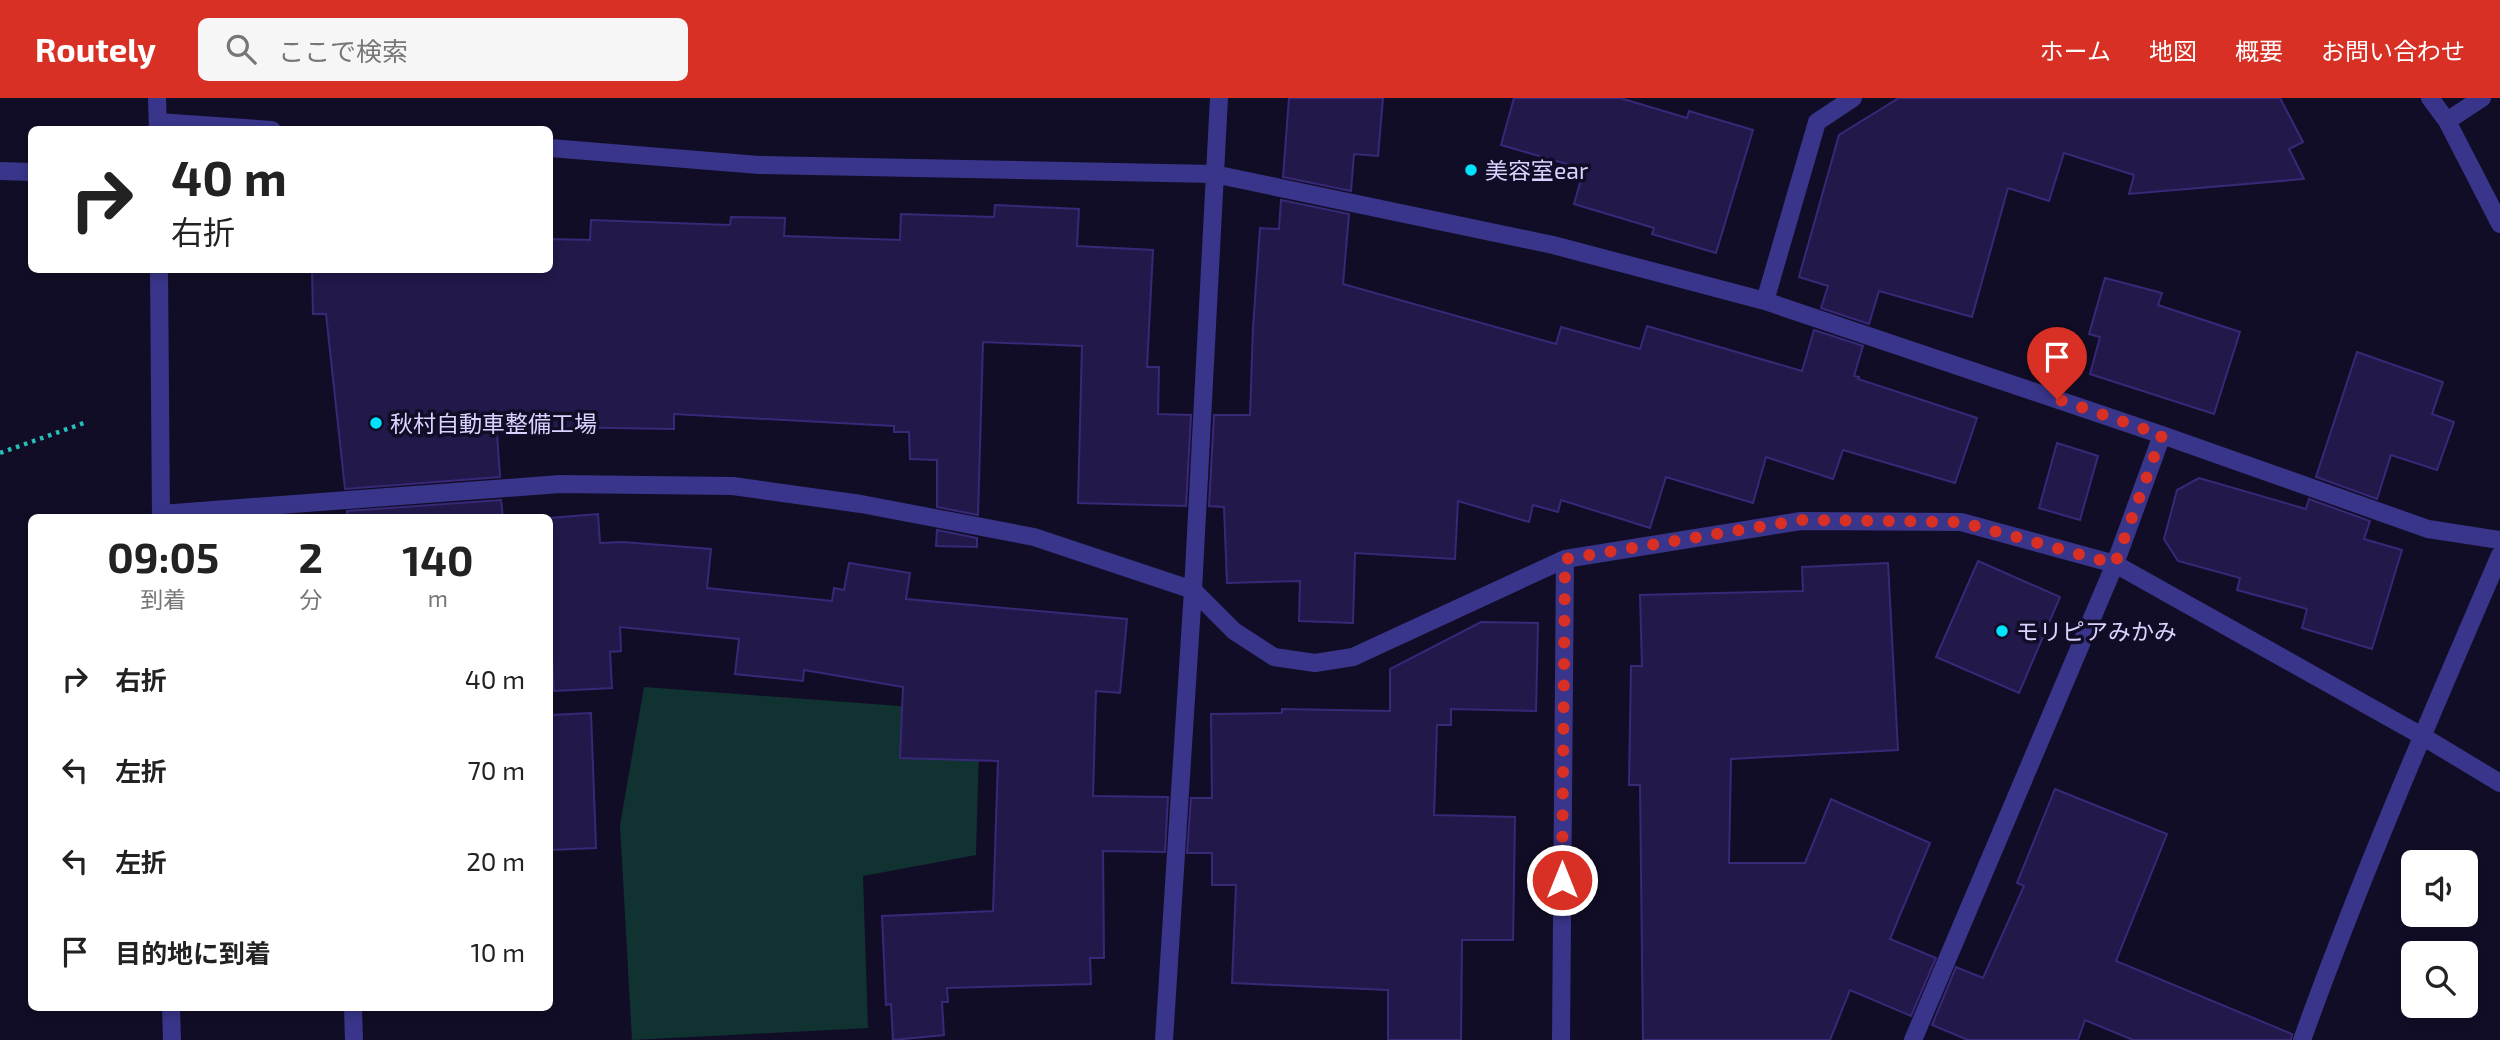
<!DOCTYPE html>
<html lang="ja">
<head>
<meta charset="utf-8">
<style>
	:root { --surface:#fff; --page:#f6f6f6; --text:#222; --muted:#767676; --accent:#d93025 }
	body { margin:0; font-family:"Exo 2","Noto Sans JP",sans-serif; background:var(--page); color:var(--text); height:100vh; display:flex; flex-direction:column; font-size:26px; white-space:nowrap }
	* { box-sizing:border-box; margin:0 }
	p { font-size:23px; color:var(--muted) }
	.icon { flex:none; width:38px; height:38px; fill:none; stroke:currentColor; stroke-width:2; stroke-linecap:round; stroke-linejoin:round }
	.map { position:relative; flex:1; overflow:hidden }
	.sheet { position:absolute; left:28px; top:416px; width:525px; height:497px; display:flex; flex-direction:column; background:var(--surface); border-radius:10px; box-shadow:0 4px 10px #0003 }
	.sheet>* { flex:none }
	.banner { position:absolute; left:28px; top:28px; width:525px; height:147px; border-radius:10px; box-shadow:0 4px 10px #0003; background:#fff; color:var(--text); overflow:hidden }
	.buttons { position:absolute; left:2401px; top:752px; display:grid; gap:14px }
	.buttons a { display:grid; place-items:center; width:77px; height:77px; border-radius:10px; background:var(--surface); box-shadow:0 4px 10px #0003; font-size:35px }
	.pin { position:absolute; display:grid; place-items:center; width:60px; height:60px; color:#fff; margin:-72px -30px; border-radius:50% 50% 50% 0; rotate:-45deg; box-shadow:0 0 7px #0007 }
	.pin .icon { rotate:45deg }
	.me { position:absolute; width:77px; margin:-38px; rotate:0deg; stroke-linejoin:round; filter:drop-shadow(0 0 5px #0008) }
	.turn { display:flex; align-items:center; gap:24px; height:147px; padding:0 28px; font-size:32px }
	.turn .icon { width:91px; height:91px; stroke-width:2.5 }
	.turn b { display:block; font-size:49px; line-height:60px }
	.eta { display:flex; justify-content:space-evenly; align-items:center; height:119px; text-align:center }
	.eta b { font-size:42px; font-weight:700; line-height:49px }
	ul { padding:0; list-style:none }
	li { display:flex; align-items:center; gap:21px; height:91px; padding:0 28px }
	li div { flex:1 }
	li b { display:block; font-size:26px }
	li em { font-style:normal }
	header { display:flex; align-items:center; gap:42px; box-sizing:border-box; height:98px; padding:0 35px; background:var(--accent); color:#fff }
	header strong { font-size:33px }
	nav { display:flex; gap:38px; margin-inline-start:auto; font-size:24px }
	.search { width:490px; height:63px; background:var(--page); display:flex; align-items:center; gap:18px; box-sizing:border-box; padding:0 24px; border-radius:10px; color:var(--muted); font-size:26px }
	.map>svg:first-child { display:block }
</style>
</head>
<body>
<header>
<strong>Routely</strong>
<div class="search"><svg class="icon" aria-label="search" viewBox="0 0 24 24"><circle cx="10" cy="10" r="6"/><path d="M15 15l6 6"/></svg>ここで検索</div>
<nav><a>ホーム</a><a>地図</a><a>概要</a><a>お問い合わせ</a></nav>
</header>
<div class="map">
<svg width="2500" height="942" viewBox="0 0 2500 942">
	<rect width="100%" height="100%" fill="#120d27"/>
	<!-- green -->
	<path fill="#103231" d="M 644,589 L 980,614 L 976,757 L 863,778 L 868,930 L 632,942 L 620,727 Z"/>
	<!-- building -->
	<path fill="#22184a" stroke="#382878" stroke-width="2" d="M 1289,0 L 1383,0 L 1378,58 L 1354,56 L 1351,93 L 1283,79 Z
		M 1514,0 L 1620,0 L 1687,20 L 1689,13 L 1753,32 L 1716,155 L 1652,136 L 1654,130 L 1574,106 L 1584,71 L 1501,47 Z
		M 1899,0 L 2280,0 L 2303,44 L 2289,51 L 2304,81 L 2129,96 L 2134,77 L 2064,55 L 2049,103 L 2008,90 L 1972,219 L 1879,193 L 1869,226 L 1821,210 L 1828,188 L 1799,179 L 1839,37 Z
		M 1281,102 L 1349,116 L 1343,186 L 1556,246 L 1561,229 L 1640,251 L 1647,228 L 1802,273 L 1814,232 L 1863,248 L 1854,278 L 1859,279 L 1858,281 L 1977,320 L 1955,385 L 1843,352 L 1833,381 L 1766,359 L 1753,405 L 1666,379 L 1650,430 L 1561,402 L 1558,414 L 1533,407 L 1529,424 L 1458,403 L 1455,461 L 1355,455 L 1353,525 L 1299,523 L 1300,483 L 1227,485 L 1224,409 L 1209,408 L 1214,317 L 1250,317 L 1253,230 L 1260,130 L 1279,131 Z
		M 995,107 L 1079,111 L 1077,148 L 1153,152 L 1147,269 L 1159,269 L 1158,316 L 1191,317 L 1186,408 L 1078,405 L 1082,248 L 983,244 L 978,417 L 937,409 L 937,362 L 910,361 L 909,334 L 894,334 L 894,328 L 674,316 L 674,331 L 548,329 L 497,335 L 500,379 L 345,391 L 326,216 L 313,216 L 312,172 L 550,172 L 550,141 L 590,142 L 591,122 L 730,127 L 731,119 L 785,120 L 784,138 L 900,142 L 901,116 L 994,119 Z
		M 2105,180 L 2162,195 L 2158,207 L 2240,234 L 2214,316 L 2090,276 L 2100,239 L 2089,236 Z
		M 2357,254 L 2443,284 L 2432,316 L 2454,324 L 2437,372 L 2391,357 L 2377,401 L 2316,379 Z
		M 2057,345 L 2098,358 L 2080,422 L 2039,410 Z
		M 2199,380 L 2306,411 L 2309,401 L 2370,423 L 2364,441 L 2402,452 L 2372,551 L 2302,530 L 2307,511 L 2237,492 L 2240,480 L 2178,463 L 2164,441 L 2177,392 Z
		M 501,402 L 503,420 L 348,420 L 347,413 Z
		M 598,416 L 600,445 L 623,444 L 711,451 L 707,490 L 832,503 L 834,490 L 844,492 L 849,465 L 910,475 L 906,501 L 1127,521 L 1120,595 L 1096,593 L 1093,698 L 1168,699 L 1165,754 L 1103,753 L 1104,860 L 1090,860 L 1091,886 L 947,890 L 948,904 L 942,904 L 944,937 L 893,942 L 891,906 L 886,907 L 882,818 L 993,813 L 998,663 L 900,660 L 903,589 L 804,572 L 803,583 L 735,576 L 739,541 L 620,529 L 621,553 L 610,554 L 612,590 L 554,593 L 550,527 L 550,420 Z
		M 937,432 L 977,440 L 977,449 L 936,448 Z
		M 1978,463 L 2060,499 L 2019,595 L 1936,559 Z
		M 1888,465 L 1898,652 L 1731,661 L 1729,765 L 1805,765 L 1831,701 L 1930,745 L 1890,841 L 1936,860 L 1911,918 L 1850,892 L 1830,942 L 1643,942 L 1640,687 L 1629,687 L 1631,568 L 1642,568 L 1640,497 L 1803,493 L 1802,469 Z
		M 1481,524 L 1538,525 L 1536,613 L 1451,611 L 1451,627 L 1437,627 L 1434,717 L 1515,719 L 1513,842 L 1462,842 L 1461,942 L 1388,942 L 1388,892 L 1232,885 L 1236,787 L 1212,787 L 1212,755 L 1187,755 L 1191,700 L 1212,700 L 1211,616 L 1282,615 L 1282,611 L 1390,613 L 1390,571 Z
		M 591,615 L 596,750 L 550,752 L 550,617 Z
		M 2055,691 L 2167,736 L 2116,863 L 2292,936 L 2291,942 L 2133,942 L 2085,922 L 2078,942 L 1968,942 L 1932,927 L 1956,869 L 1983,880 L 2024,788 L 2017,785 Z"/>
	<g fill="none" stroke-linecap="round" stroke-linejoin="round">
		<!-- path -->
		<path stroke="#25c1b9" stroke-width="4.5" stroke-dasharray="3.5 5" stroke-linecap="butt" d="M 0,355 L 84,325"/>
		<!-- minor -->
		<path stroke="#39358a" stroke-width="18" d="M 2430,0 L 2447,23 L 2500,126
			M 2447,23 L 2482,0
			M 158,24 L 272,32
			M 550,50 L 759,67 L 1214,76 L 1553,147 L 1765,203 L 2162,337 L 2428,431 L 2500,442
			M 0,73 L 32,74
			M 1765,203 L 1817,24 L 1853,0
			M 161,416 L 560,386 L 733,388 L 861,406 L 1034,439 L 1193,492 L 1234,533 L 1274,559 L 1315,565 L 1353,559 L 1565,461 L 1801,423 L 1961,424 L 2115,466 L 2422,638 L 2500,685
			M 353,910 L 354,942
			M 1164,942 L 1193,492 L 1219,0
			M 1561,942 L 1565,461
			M 1913,942 L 2115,466 L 2162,337
			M 2302,942 C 2361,778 2431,617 2500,457"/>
		<!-- tertiary -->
		<path stroke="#39358a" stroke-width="18" d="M 157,0 L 158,32
			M 159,172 L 161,420
			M 171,910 L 172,942"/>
	</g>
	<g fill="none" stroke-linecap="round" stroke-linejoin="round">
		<!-- route -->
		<path stroke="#d93025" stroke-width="12" stroke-dasharray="0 21.6" d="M 1562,782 L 1565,461 L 1801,422 L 1961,424 L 2115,466 L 2162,337 L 2057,301"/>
	</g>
	<!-- markers -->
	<g fill="#00e3ff" stroke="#120d27" stroke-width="2.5">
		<circle cx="1471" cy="72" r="7"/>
		<circle cx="376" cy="325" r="7"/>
		<circle cx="2002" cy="533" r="7"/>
	</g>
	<g text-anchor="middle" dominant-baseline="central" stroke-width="7" stroke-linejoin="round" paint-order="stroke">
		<!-- poi labels -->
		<g font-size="23" fill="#d9d4ff" stroke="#120d27" text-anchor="start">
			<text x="1485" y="72">美容室ear</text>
			<text x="390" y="325">秋村自動車整備工場</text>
			<text x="2016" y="533">モリピアみかみ</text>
		</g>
	</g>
</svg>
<div class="buttons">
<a><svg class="icon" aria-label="sound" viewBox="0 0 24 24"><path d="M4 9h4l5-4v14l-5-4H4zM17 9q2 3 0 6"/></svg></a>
<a><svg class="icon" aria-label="search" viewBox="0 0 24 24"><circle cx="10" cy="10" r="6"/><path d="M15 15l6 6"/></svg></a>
</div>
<div class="pin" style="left:2057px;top:301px;background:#d93025"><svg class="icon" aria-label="arrive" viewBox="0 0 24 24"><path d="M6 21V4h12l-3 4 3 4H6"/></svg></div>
<svg class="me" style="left:1562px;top:782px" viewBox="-20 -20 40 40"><circle r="17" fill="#d93025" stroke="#fff" stroke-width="3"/><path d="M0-11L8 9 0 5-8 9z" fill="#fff"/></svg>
<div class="banner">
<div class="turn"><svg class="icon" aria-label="right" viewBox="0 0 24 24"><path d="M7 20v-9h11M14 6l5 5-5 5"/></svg><div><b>40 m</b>右折</div></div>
</div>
<section class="sheet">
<div class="eta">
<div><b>09:05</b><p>到着</p></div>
<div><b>2</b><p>分</p></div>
<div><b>140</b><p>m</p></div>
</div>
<ul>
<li><svg class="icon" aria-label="right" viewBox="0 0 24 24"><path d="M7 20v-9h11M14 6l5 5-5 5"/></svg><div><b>右折</b></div><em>40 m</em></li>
<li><svg class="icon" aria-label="left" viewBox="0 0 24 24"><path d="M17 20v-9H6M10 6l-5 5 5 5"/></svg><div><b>左折</b></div><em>70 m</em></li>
<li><svg class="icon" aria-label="left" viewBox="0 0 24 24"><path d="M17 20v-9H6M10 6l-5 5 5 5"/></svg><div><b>左折</b></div><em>20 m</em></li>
<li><svg class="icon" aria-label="arrive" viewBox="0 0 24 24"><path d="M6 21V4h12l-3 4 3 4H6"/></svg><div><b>目的地に到着</b></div><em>10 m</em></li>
</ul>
</section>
</div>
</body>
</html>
